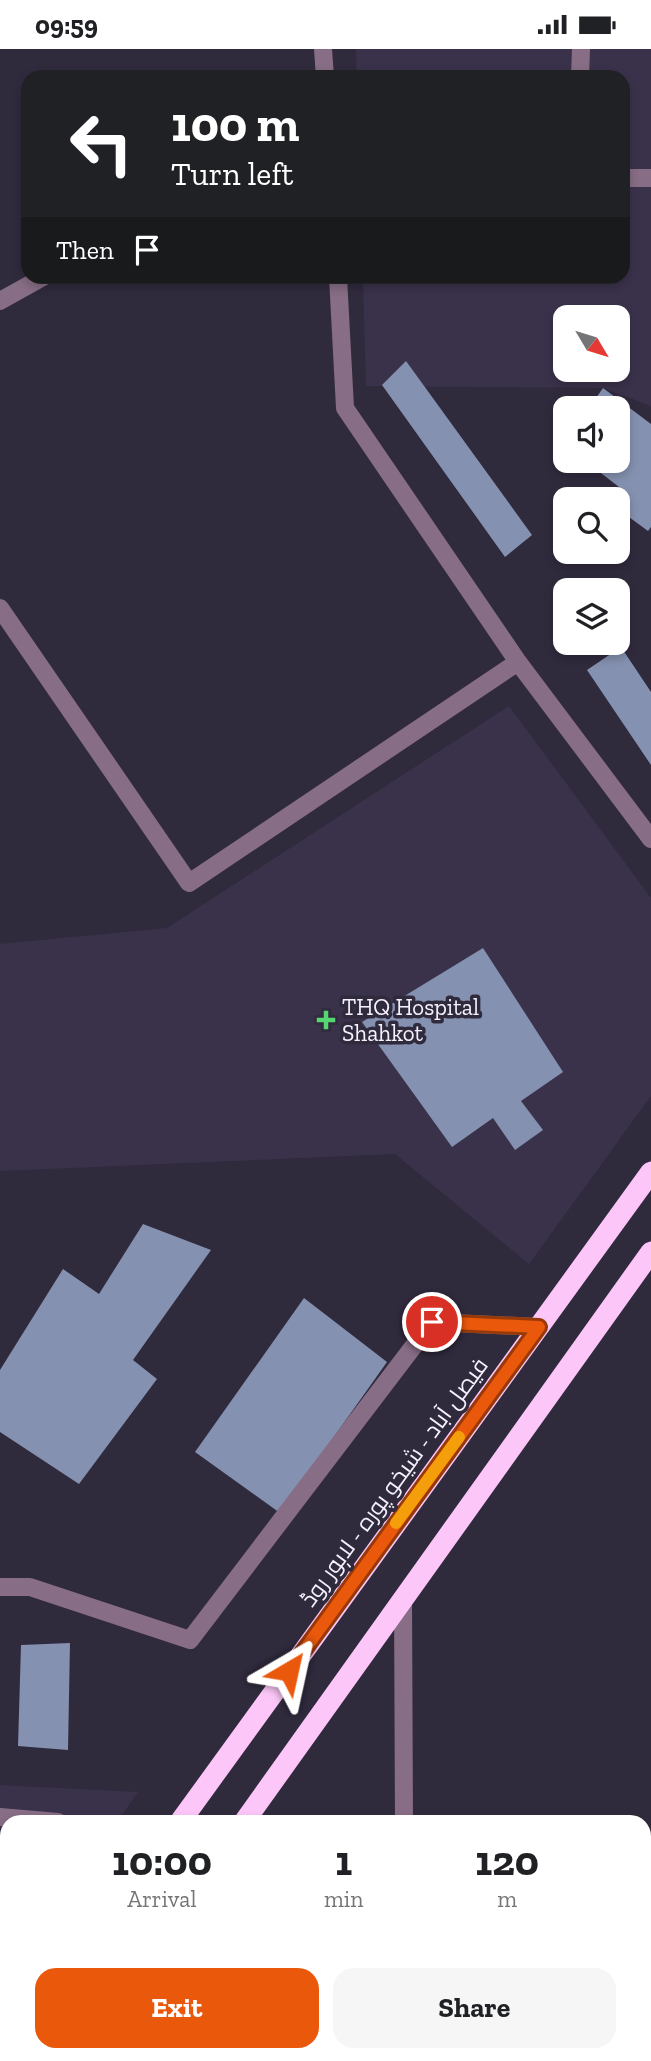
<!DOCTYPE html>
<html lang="en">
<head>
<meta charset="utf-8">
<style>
	:root { --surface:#fff; --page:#f6f6f6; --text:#202124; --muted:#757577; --accent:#ea580c }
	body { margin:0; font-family:"Zilla Slab",Cairo,serif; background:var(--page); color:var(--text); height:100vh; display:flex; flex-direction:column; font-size:26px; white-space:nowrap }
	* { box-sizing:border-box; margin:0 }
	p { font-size:23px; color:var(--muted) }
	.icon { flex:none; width:38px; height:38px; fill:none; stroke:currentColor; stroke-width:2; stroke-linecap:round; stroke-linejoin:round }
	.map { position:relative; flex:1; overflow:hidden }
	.panel { position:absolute; left:0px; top:1766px; width:651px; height:247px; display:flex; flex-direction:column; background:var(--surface); border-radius:21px 21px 0 0; box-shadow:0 4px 10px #0003 }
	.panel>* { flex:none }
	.top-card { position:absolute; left:21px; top:21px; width:609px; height:214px; border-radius:21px; box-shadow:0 4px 10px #0003; background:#202124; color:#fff; overflow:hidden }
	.needle { width:46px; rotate:128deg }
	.controls { position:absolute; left:553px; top:256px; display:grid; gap:14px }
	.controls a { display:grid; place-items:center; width:77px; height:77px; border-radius:14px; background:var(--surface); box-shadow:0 4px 10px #0003; font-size:35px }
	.pin { position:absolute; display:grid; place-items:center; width:60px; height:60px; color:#fff; margin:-30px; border:4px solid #fff; border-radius:50%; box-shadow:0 2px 7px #0007 }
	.me { position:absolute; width:77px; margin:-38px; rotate:36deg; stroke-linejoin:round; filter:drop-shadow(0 0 5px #0008) }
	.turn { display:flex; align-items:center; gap:24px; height:147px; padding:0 35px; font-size:32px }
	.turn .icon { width:91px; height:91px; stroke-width:2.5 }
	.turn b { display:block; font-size:49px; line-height:60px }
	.then { display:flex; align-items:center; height:66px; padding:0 35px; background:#0003; gap:14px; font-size:26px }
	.eta { display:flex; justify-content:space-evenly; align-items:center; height:119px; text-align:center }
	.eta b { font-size:42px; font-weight:700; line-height:49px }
	.primary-button { display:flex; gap:14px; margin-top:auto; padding:14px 35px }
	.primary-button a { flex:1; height:80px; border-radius:21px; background:var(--accent); color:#fff; font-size:28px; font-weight:700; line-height:80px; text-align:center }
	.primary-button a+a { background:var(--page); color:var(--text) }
	.status { display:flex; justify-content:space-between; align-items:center; height:49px; padding:0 35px; background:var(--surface); direction:ltr }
	.status svg { height:19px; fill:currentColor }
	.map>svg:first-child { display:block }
</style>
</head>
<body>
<div class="status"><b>09:59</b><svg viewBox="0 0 49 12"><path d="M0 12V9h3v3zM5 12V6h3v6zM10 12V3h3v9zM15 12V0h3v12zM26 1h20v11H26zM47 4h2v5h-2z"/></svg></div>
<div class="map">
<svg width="651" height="2012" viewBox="0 0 651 2012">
	<rect width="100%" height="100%" fill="#302a3d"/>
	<!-- built -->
	<path fill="#3a324b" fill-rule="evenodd" d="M 356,0 L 651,0 L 651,357 L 603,339 L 366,337 L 363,228 L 623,228 L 623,28 L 357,28 ZM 565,268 L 618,268 L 618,320 L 565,320 Z
		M 509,657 L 651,849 L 651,1047 L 529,1215 L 395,1105 L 0,1122 L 0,895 L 167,879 Z
		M 0,1736 L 138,1743 L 117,1773 L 7,1773 L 7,1927 L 0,1937 Z"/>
	<!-- building -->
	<path fill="#8591b0" d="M 406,312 L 532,486 L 505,508 L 382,336 Z
		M 603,339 L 651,375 L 651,478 L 648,482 L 618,460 L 618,450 L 610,450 L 619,438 L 584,411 L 618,411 L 618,359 L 589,359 Z
		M 621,598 L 651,643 L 651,716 L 587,621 Z
		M 483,899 L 563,1023 L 521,1052 L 543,1081 L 515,1101 L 493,1069 L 452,1098 L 362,973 Z
		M 143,1175 L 211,1201 L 133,1311 L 157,1330 L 79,1435 L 0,1383 L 0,1321 L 63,1220 L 99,1245 Z
		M 304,1249 L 387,1313 L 280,1464 L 195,1403 Z
		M 70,1594 L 68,1701 L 18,1697 L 21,1596 Z
		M 265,2006 L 316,2006 L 324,2012 L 260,2012 Z"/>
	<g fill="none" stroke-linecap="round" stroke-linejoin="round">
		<!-- minor -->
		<path stroke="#876d85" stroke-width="18" d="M 323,0 L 325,28
			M 580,28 L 581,0
			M 623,129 L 651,129
			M 338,228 L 345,359 L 518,613 L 651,790
			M 0,252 L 43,228
			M 0,559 L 189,834 L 518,613
			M 0,1538 L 30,1538 L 190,1591 L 432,1273 L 539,1278
			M 403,1549 L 404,1773
			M 0,1768 L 58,1773
			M 405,2006 L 405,2012
			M 200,2012 L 205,2006"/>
		<!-- highway -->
		<path stroke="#fcc7f8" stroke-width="21" d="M 180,1773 L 651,1123
			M 244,1773 L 651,1203
			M 9,2012 L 14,2006
			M 72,2012 L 76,2006"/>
	</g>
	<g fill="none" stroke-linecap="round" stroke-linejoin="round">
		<!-- route casing -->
		<g stroke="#983908" stroke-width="18">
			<path id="route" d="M 289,1622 L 539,1278 L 432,1273"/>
		</g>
		<!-- route -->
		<use href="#route" stroke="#ea580c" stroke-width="12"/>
		<!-- slow -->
		<path stroke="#f59e0b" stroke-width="12" d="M 396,1474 L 459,1388"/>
	</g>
	<!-- markers -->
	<path fill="#56d671" stroke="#302a3d" stroke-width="2.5" d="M322.5 960.5h7v7h7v7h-7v7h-7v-7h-7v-7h7z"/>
	<g text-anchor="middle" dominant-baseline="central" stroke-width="7" stroke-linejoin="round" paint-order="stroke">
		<!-- poi labels -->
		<g font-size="23" fill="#f5f1fe" stroke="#302a3d" text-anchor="start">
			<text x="342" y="958">THQ Hospital<tspan x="342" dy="26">Shahkot</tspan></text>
		</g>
		<!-- street labels -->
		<g font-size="23" fill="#f5f1fe" stroke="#302a3d">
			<text transform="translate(394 1433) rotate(-54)">فیصل آباد - شیخو پورہ - لاہور روڈ</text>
		</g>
	</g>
</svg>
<div class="controls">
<a><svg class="needle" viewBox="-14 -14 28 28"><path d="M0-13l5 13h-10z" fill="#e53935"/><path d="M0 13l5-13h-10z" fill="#757577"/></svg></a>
<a><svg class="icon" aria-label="sound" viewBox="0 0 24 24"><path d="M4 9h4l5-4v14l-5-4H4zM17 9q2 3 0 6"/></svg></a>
<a><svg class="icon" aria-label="search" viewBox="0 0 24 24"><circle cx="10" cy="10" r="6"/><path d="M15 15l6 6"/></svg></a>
<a><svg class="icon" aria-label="layers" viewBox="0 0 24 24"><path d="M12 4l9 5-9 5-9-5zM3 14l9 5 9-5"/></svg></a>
</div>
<div class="pin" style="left:432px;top:1273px;background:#d93025"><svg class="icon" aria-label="arrive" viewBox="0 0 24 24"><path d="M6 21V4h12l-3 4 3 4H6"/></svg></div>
<svg class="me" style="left:289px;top:1622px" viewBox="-20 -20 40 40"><path d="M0-17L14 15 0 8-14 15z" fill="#ea580c" stroke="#fff" stroke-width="4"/></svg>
<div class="top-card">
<div class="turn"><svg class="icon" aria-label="left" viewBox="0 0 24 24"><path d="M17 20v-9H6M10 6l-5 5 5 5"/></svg><div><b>100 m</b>Turn left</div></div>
<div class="then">Then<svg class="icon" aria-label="arrive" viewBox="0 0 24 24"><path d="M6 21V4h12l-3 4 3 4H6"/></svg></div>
</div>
<section class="panel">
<div class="eta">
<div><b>10:00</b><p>Arrival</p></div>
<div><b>1</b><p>min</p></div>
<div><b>120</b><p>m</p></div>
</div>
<div class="primary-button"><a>Exit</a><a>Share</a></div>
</section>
</div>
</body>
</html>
